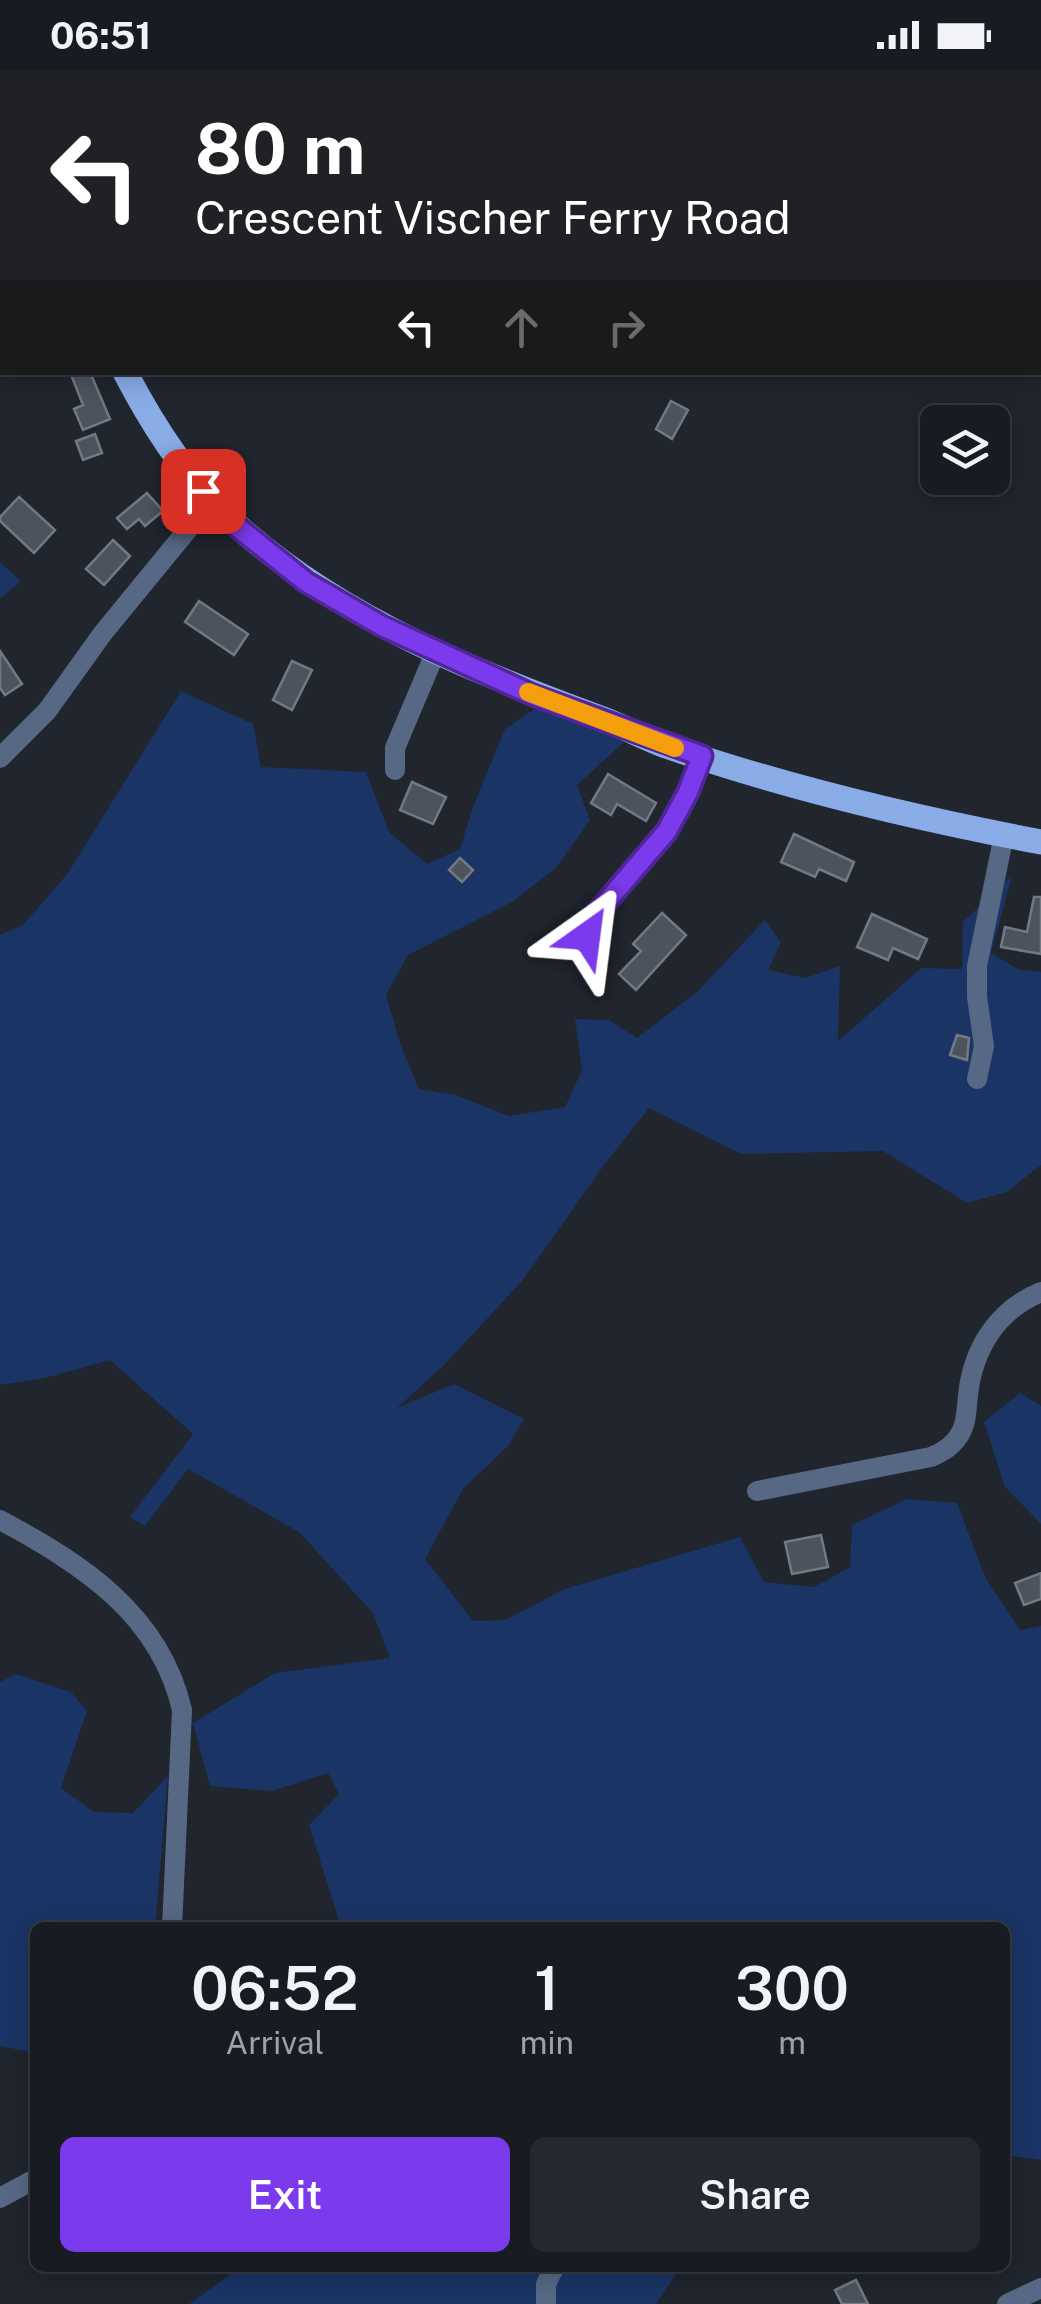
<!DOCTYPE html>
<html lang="en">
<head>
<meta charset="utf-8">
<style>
	:root { --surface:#181c22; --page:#25292f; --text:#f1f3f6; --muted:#9fa1a5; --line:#363a40; --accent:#7c3aed }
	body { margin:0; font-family:"Public Sans",sans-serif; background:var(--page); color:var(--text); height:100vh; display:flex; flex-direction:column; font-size:38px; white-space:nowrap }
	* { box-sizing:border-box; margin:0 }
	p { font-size:32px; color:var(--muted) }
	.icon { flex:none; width:55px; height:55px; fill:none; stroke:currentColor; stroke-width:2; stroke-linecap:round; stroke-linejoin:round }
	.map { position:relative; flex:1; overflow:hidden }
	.details { position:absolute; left:30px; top:1852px; width:980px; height:350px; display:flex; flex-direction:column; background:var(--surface); border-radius:15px; box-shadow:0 5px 25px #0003,0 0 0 2px var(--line) }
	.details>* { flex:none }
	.banner { position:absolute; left:0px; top:0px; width:1042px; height:305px; box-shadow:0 5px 25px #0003,0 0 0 2px var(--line); background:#202124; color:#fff; overflow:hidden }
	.fabs { position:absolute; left:920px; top:335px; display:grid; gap:20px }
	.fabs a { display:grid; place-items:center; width:90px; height:90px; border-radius:15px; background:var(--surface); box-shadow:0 5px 25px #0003,0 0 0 2px var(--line); font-size:50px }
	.pin { position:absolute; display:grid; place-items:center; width:85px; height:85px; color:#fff; margin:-42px; border-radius:20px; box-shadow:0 5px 15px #0006 }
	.me { position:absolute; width:110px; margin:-55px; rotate:31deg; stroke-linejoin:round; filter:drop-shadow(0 0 8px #0008) }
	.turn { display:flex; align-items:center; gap:35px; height:210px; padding:0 30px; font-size:45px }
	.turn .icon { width:130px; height:130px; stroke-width:2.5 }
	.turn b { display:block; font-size:70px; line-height:85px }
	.lanes { display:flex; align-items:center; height:95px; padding:0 30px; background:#0003; justify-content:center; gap:50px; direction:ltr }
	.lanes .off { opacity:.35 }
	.eta { display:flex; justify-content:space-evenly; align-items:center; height:170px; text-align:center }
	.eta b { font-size:60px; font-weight:600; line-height:70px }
	.action { display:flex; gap:20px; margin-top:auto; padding:20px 30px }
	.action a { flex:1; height:115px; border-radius:15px; background:var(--accent); color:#fff; font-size:40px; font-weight:600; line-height:115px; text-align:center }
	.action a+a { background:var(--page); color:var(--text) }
	.status { display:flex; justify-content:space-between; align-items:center; height:70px; padding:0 50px; background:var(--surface); direction:ltr }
	.status svg { height:28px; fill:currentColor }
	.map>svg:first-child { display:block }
</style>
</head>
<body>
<div class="status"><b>06:51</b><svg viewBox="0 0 49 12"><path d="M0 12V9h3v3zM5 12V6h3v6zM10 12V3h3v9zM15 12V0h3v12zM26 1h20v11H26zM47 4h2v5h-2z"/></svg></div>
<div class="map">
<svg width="1041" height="2234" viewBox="0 0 1041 2234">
	<rect width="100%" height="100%" fill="#20252e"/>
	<!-- green -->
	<path fill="#1a3465" d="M 0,492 L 21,511 L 0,529 Z
		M 181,621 L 253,654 L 261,697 L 366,702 L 389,762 L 427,794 L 460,779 L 473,737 L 505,659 L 539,636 L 624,672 L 577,715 L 590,750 L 556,798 L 512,832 L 408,885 L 386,925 L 401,976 L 419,1019 L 456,1025 L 509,1046 L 565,1037 L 582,1000 L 575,949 L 609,950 L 637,968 L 696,923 L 765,850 L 781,873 L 768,900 L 805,908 L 840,896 L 838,971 L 921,898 L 962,899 L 963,852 L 1012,806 L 991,883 L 1018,899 L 1041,902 L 1041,1095 L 1007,1122 L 967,1133 L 883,1081 L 741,1084 L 649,1038 L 604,1095 L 522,1211 L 444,1295 L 397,1338 L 454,1314 L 524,1349 L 508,1376 L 463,1419 L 425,1489 L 473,1551 L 505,1550 L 565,1519 L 740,1467 L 764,1512 L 814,1517 L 850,1497 L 852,1455 L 907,1429 L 957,1433 L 986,1509 L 1020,1560 L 1041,1556 L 1041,2090 L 1005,2085 L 1005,1858 L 341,1857 L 309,1755 L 339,1724 L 328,1703 L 272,1721 L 210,1716 L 193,1653 L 275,1603 L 390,1588 L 373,1543 L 299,1462 L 188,1399 L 145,1456 L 130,1447 L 193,1364 L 110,1290 L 45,1308 L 0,1315 L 0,865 L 23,855 L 68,803 Z
		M 1020,1323 L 1041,1336 L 1041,1454 L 1005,1417 L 984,1352 Z
		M 16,1604 L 71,1622 L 87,1641 L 61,1718 L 94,1742 L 133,1743 L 168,1706 L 155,1857 L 35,1858 L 35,1983 L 0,1976 L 0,1612 Z
		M 240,2198 L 735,2198 L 719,2204 L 680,2198 L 656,2234 L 189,2234 Z"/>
	<!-- building -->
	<path fill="#4d535d" stroke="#737983" stroke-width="2.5" d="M 70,302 L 90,302 L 110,349 L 83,360 L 74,339 L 83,335 Z
		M 671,331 L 688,340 L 672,369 L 656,359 Z
		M 95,364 L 102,383 L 83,390 L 76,371 Z
		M 147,423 L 163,441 L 145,456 L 139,449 L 127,459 L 117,448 Z
		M 19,427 L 55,460 L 34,483 L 0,451 L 0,447 Z
		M 113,470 L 130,486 L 104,515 L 86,499 Z
		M 199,531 L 248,564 L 234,585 L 185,552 Z
		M 0,581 L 22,614 L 5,625 L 0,618 Z
		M 292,591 L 312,600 L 292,640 L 273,630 Z
		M 608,704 L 656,733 L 646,751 L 617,734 L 611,745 L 591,733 Z
		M 412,712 L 446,727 L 433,754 L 400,740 Z
		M 794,764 L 854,792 L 846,811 L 819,799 L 815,807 L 781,792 Z
		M 460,788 L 473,800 L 462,812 L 449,800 Z
		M 1034,827 L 1041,827 L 1041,884 L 1001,877 L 1005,857 L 1027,862 Z
		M 662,843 L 686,865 L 636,920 L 619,904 L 641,881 L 633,874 Z
		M 872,844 L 927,869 L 918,889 L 893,878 L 888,890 L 857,877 Z
		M 957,965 L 969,968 L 967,990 L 950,985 Z
		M 821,1465 L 828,1497 L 792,1504 L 785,1472 Z
		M 1041,1503 L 1041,1529 L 1024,1535 L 1015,1513 Z
		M 856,2210 L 868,2234 L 842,2234 L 835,2220 Z"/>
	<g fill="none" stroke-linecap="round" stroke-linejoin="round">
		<!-- minor -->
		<path stroke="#576885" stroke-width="20" d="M 0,213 L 2,212
			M 0,688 L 47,641 L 103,563 L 212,430
			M 395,700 L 395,678 L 436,581
			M 587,866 L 590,851 L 667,761 L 688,722 L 702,687
			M 977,1009 L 984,976 L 977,927 L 977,896 L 1004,765
			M 757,1421 L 931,1387 C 938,1384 946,1380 951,1375 C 967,1361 966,1344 968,1325 C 973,1279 997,1240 1041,1222
			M 0,1450 C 82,1494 160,1544 182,1640 L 172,1858
			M 0,2128 L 35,2109
			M 546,2234 L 546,2214 L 554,2198
			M 1007,2234 L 1041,2218"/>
		<!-- major -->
		<path stroke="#89abe6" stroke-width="25" d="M 0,29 L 2,34
			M 125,302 C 155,360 192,417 242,460 C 346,551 475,602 603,649 C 624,657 645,668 666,676 C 788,718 914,748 1041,772"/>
	</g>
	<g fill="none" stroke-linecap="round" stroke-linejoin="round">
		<!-- route casing -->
		<g stroke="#51269a" stroke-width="25">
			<path id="route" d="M 203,421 L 240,459 L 306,512 L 382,556 L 533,625 L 702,686 L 688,722 L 667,761 L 590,851 L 587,866"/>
		</g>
		<!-- route -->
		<use href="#route" stroke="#7c3aed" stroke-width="18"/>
		<!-- slow -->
		<path stroke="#f59e0b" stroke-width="18" d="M 528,622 L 675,678"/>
	</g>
</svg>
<div class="fabs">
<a><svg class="icon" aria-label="layers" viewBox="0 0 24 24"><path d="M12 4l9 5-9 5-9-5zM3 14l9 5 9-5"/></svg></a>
</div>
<div class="pin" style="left:203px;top:421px;background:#d93025"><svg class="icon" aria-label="arrive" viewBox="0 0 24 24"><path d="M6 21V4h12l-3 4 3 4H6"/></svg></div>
<svg class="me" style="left:587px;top:866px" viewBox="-20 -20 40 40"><path d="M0-17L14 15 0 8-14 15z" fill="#7c3aed" stroke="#fff" stroke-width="4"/></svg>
<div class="banner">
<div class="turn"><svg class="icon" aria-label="left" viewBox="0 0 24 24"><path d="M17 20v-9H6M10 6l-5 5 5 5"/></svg><div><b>80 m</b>Crescent Vischer Ferry Road</div></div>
<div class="lanes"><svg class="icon" aria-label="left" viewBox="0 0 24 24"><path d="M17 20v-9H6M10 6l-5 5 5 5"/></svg><svg class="icon off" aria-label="ahead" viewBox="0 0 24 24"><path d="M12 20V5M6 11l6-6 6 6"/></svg><svg class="icon off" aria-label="right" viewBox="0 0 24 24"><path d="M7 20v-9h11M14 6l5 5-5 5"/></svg></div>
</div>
<section class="details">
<div class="eta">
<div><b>06:52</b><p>Arrival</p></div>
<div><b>1</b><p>min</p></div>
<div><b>300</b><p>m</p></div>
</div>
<div class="action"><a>Exit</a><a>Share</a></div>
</section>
</div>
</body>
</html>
